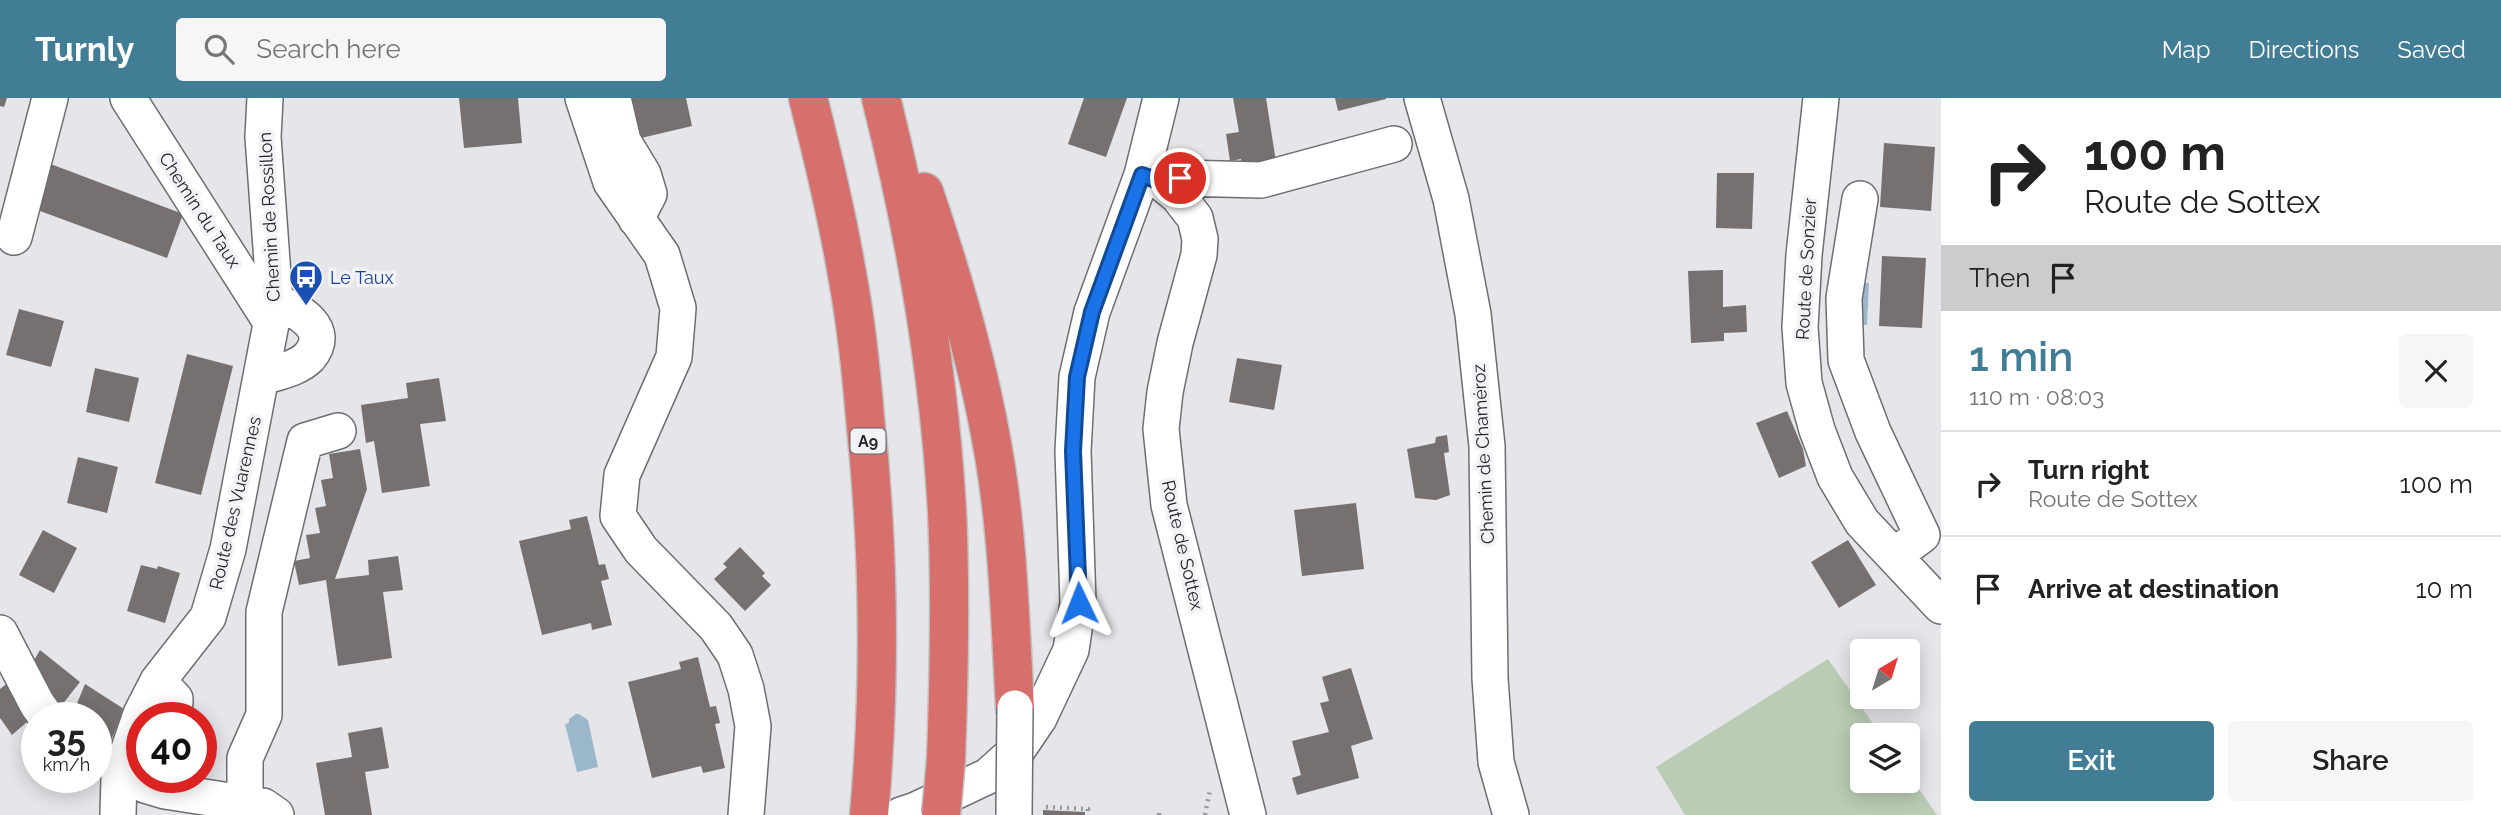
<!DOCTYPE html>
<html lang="en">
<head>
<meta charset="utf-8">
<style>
	:root { --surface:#fff; --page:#f6f6f6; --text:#222; --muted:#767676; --line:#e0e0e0; --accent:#417d94 }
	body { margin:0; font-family:Raleway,sans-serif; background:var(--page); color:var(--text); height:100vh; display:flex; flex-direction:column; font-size:26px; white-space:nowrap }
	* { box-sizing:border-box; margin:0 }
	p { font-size:23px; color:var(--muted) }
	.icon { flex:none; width:38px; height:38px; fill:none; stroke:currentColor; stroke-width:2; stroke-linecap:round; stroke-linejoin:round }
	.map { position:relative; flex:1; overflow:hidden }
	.drawer { display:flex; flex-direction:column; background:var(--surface); width:560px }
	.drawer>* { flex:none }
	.top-card { background:#fff; color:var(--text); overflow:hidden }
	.needle { width:46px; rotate:38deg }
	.fabs { position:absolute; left:1850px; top:541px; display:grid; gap:14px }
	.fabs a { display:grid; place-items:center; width:70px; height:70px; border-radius:7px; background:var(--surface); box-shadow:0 4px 18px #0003; font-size:35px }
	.speed { position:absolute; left:21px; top:604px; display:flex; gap:14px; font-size:35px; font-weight:700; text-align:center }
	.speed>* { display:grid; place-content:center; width:91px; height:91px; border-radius:50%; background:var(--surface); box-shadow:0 4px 18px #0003; line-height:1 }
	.speed small { font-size:18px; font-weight:400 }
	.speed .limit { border:10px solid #d22; background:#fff; color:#111 }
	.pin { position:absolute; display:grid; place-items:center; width:60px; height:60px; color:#fff; margin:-30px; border:4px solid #fff; border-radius:50%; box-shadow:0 2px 7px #0007 }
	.me { position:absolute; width:77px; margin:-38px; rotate:358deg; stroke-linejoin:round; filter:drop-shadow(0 0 5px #0008) }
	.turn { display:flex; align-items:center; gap:24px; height:147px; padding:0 28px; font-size:32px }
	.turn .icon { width:91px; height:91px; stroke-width:2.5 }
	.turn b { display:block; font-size:49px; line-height:60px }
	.then { display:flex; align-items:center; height:66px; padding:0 28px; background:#0003; gap:14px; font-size:26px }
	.round { display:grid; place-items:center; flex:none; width:74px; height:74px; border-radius:7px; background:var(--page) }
	.summary { display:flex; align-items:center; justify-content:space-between; height:119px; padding:0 28px }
	h1 { font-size:42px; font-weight:600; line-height:52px; color:var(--accent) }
	.primary-button { display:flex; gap:14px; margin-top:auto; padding:14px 28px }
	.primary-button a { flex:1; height:80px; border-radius:7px; background:var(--accent); color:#fff; font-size:28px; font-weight:600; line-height:80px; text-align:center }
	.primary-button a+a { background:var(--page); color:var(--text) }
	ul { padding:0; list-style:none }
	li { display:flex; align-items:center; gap:21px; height:105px; padding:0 28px; border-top:2px solid var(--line) }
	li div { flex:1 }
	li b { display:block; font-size:26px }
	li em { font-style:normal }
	header { display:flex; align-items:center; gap:42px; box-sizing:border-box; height:98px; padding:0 35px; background:var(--accent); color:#fff }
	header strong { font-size:33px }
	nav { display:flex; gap:38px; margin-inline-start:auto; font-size:24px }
	.search { width:490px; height:63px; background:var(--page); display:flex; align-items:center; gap:18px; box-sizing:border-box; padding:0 24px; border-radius:7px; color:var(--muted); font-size:26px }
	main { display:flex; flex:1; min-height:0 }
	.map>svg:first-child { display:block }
</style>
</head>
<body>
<header>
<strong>Turnly</strong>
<div class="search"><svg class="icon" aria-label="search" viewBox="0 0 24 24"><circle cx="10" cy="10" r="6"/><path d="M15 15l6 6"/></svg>Search here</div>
<nav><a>Map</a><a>Directions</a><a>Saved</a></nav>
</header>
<main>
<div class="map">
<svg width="1941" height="717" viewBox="0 0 1941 717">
	<rect width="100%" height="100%" fill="#e5e5ea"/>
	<!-- green -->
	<path fill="#baccb3" d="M 1828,561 L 1881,637 L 1862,637 L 1862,682 L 1908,682 L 1908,675 L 1937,717 L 1685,717 L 1656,669 Z"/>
	<!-- water -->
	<path fill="#9ab7cb" d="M 1853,184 L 1869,185 L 1867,227 L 1851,226 Z
		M 576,616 L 579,616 L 588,622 L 598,669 L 577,674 L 565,626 L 569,625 L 569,621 Z"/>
	<!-- building -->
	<path fill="#767170" d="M 0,0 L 7,0 L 4,9 L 0,8 Z
		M 459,0 L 518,0 L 522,45 L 464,50 Z
		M 627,0 L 686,0 L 692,28 L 637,41 Z
		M 1084,0 L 1127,0 L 1106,59 L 1068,46 Z
		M 1233,0 L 1266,0 L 1277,70 L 1243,75 L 1241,61 L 1230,63 L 1226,36 L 1239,34 Z
		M 1335,0 L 1386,0 L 1386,1 L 1338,13 Z
		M 1884,45 L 1935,49 L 1931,113 L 1880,109 Z
		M 48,65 L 183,116 L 167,160 L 32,110 Z
		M 1717,75 L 1754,75 L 1752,131 L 1716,130 Z
		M 1882,158 L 1926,160 L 1922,230 L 1879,228 Z
		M 1723,172 L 1723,209 L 1746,207 L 1747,234 L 1724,235 L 1724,243 L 1691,245 L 1688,173 Z
		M 19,211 L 64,223 L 51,269 L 6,257 Z
		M 187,256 L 233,268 L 201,397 L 155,385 Z
		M 1237,260 L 1282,267 L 1274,312 L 1229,304 Z
		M 95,270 L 139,280 L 129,324 L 86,314 Z
		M 439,280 L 446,323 L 420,326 L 430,388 L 382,395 L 374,343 L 366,345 L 361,307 L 408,300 L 406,285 Z
		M 1787,313 L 1803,351 L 1806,368 L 1779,380 L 1756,325 Z
		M 1447,337 L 1449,354 L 1444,355 L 1450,397 L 1436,402 L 1415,400 L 1407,351 L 1435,345 L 1436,339 Z
		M 360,351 L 367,391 L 335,481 L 369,477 L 368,462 L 398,458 L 403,492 L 383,494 L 392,560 L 338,568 L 326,482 L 299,487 L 294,463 L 310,460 L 306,437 L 320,435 L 315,410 L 326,408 L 321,382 L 333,380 L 329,356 Z
		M 78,359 L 118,369 L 107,415 L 67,405 Z
		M 1356,405 L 1364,471 L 1302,478 L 1294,412 Z
		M 587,418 L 599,467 L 605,466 L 609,481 L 601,483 L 612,527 L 592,532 L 591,525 L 542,537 L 519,443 L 571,431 L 569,422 Z
		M 43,432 L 77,450 L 54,495 L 19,477 Z
		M 1848,442 L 1876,487 L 1839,510 L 1811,464 Z
		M 740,449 L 765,475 L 762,478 L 771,487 L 745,513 L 714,481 L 727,469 L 723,466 Z
		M 141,467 L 157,471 L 158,468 L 180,475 L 165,525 L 127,513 Z
		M 40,552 L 80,584 L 54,617 L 26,576 Z
		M 698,559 L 710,609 L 716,608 L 720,625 L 715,626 L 725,670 L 703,675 L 701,668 L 652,680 L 628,584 L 681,571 L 679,564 Z
		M 1351,570 L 1373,641 L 1351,648 L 1359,680 L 1297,697 L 1292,680 L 1301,677 L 1292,643 L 1329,634 L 1320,605 L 1329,603 L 1322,579 Z
		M 14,580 L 36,616 L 12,637 L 0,620 L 0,591 Z
		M 85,586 L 124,611 L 103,662 L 96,658 L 96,620 L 71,620 Z
		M 382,629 L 389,670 L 365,674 L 372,717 L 325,717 L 316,665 L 352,659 L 348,635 Z
		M 1043,712 L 1085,714 L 1085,717 L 1043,717 Z"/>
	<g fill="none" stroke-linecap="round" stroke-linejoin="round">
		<!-- minor casing -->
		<g stroke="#6d6e72" stroke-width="38">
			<path id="minor" d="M 128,0 L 271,224
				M 583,0 L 611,84 L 662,157 L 678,210 L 674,259 L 622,377 L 618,418 L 641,452 L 716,529 L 735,557 L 746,591 L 753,628 L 746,717
				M 613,0 L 623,43 L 643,76 L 649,96 L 636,121
				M 1422,0 L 1451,101 L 1473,216 L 1487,348 L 1490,580 L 1496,664 L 1511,717
				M 1821,0 L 1804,157 L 1800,229 L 1804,285 L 1817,332 L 1835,379 L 1862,424 L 1941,508
				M 1142,77 L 1161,84 L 1178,98 L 1195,120 L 1200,141 L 1199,157 L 1175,245 L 1165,294 L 1161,331 L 1169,407 L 1248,717
				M 1161,84 L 1180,80 L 1261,82 L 1394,46
				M 1860,101 L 1844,200 L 1846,262 L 1873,334 L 1922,437 L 1894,458
				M 14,139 L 50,0
				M 262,279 C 278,274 297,271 309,259 C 333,231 298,211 275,205
				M 0,535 L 37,606 L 47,620
				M 158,583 L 175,601 L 175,605 L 168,620
				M 146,679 L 145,687 L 165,693 L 263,708 L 276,717
				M 245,704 L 245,660 L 264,617 L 264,514 L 305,343 L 338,333
				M 118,717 L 119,680 L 141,616 L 158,583 L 208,519 L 228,451 L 275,205 L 263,39 L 265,0
				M 901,717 L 916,712 L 988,678 L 1018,651 L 1039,620 L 1071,552 L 1078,505 L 1073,353 L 1077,279 L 1092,214 L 1142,77 L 1161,0"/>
		</g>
		<!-- highway casing -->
		<g stroke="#c2c2c3" stroke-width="41">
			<path id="highway" d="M 808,0 C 823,59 837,117 847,176 C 856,223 861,271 865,319 C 879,451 881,585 869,717
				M 881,0 C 915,135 939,273 947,413 C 951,495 949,579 946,661
				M 924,94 C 952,176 977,261 992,346 C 1008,432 1010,522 1015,610"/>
		</g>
		<!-- path -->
		<path stroke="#9a9a9e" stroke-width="4.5" stroke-dasharray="2 5" stroke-linecap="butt" d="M 1046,709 L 1088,711 L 1088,717
			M 1159,717 L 1159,712
			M 1205,717 L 1210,692"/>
		<!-- minor -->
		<use href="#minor" stroke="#fff" stroke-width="35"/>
		<!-- highway -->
		<use href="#highway" stroke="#d76f6d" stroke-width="38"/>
		<!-- minor-bridge casing -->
		<g stroke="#6d6e72" stroke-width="38" stroke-linecap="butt">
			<path id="minor-bridge" d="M 1014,717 L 1015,610"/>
		</g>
		<!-- highway-bridge casing -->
		<g stroke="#c2c2c3" stroke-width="41" stroke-linecap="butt">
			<path id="highway-bridge" d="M 941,717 L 946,661"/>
		</g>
		<!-- minor-bridge -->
		<use href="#minor-bridge" stroke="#fff" stroke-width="35"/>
		<!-- highway-bridge -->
		<use href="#highway-bridge" stroke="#d76f6d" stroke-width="38"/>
	</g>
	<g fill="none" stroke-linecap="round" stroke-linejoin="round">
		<!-- route casing -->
		<g stroke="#114b97" stroke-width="18">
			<path id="route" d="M 1079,505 L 1073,353 L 1077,279 L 1092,214 L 1142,77 L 1161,84 L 1180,80"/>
		</g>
		<!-- route -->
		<use href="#route" stroke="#1a73e8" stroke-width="12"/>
	</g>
	<!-- icons -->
	<defs>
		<g id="bus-pin" transform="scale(1.75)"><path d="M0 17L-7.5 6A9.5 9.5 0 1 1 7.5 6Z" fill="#1a4fb4" stroke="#f2f2f7"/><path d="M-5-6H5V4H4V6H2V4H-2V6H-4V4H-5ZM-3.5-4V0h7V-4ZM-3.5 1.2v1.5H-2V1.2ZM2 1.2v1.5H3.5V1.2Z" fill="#fff"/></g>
	</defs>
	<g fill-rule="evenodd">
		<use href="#bus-pin" x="306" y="179"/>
	</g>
	<g text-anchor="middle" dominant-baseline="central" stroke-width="7" stroke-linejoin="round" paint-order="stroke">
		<!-- shield labels -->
		<rect fill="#f2f2f7" stroke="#636366" stroke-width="2" x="850.5" y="330.5" width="35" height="25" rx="5"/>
		<g font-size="16" font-weight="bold" fill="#262628">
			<text x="868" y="343">A9</text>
		</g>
		<!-- street labels -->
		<g font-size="18" fill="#262628" stroke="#f2f2f7">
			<text transform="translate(200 112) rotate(57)">Chemin du Taux</text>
			<text transform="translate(269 119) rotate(-93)">Chemin de Rossillon</text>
			<text transform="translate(1806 171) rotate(-87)">Route de Sonzier</text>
			<text transform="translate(1483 356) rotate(-93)">Chemin de Chaméroz</text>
			<text transform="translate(235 405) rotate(-77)">Route des Vuarennes</text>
			<text transform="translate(1183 447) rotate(77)">Route de Sottex</text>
		</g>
		<!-- transit labels -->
		<g font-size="18" fill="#164399" stroke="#f2f2f7" text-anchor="start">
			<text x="330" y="179">Le Taux</text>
		</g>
	</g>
</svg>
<div class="fabs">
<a><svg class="needle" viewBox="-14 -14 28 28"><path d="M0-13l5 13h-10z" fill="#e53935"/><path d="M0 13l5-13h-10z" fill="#767676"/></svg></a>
<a><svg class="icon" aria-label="layers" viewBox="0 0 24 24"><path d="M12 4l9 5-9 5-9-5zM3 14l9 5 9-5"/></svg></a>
</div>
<div class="speed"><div>35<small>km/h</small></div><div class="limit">40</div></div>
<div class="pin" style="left:1180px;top:80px;background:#d93025"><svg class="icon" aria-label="arrive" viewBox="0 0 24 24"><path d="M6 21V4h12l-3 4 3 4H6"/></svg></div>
<svg class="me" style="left:1079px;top:505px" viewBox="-20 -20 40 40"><path d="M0-17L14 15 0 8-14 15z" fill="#1a73e8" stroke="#fff" stroke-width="4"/></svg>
</div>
<section class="drawer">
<div class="top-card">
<div class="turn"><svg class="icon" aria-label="right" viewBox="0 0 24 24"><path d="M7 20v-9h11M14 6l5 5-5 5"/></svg><div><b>100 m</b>Route de Sottex</div></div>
<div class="then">Then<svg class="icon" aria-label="arrive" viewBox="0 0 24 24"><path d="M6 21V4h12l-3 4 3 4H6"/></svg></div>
</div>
<div class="summary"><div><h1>1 min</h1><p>110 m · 08:03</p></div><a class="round"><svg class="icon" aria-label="close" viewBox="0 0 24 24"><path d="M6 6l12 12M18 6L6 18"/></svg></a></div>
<ul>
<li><svg class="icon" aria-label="right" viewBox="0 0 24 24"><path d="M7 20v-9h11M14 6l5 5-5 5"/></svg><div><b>Turn right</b><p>Route de Sottex</p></div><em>100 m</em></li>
<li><svg class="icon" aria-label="arrive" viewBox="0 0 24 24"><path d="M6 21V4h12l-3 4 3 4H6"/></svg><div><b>Arrive at destination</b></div><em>10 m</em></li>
</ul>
<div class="primary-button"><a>Exit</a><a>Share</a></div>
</section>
</main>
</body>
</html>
